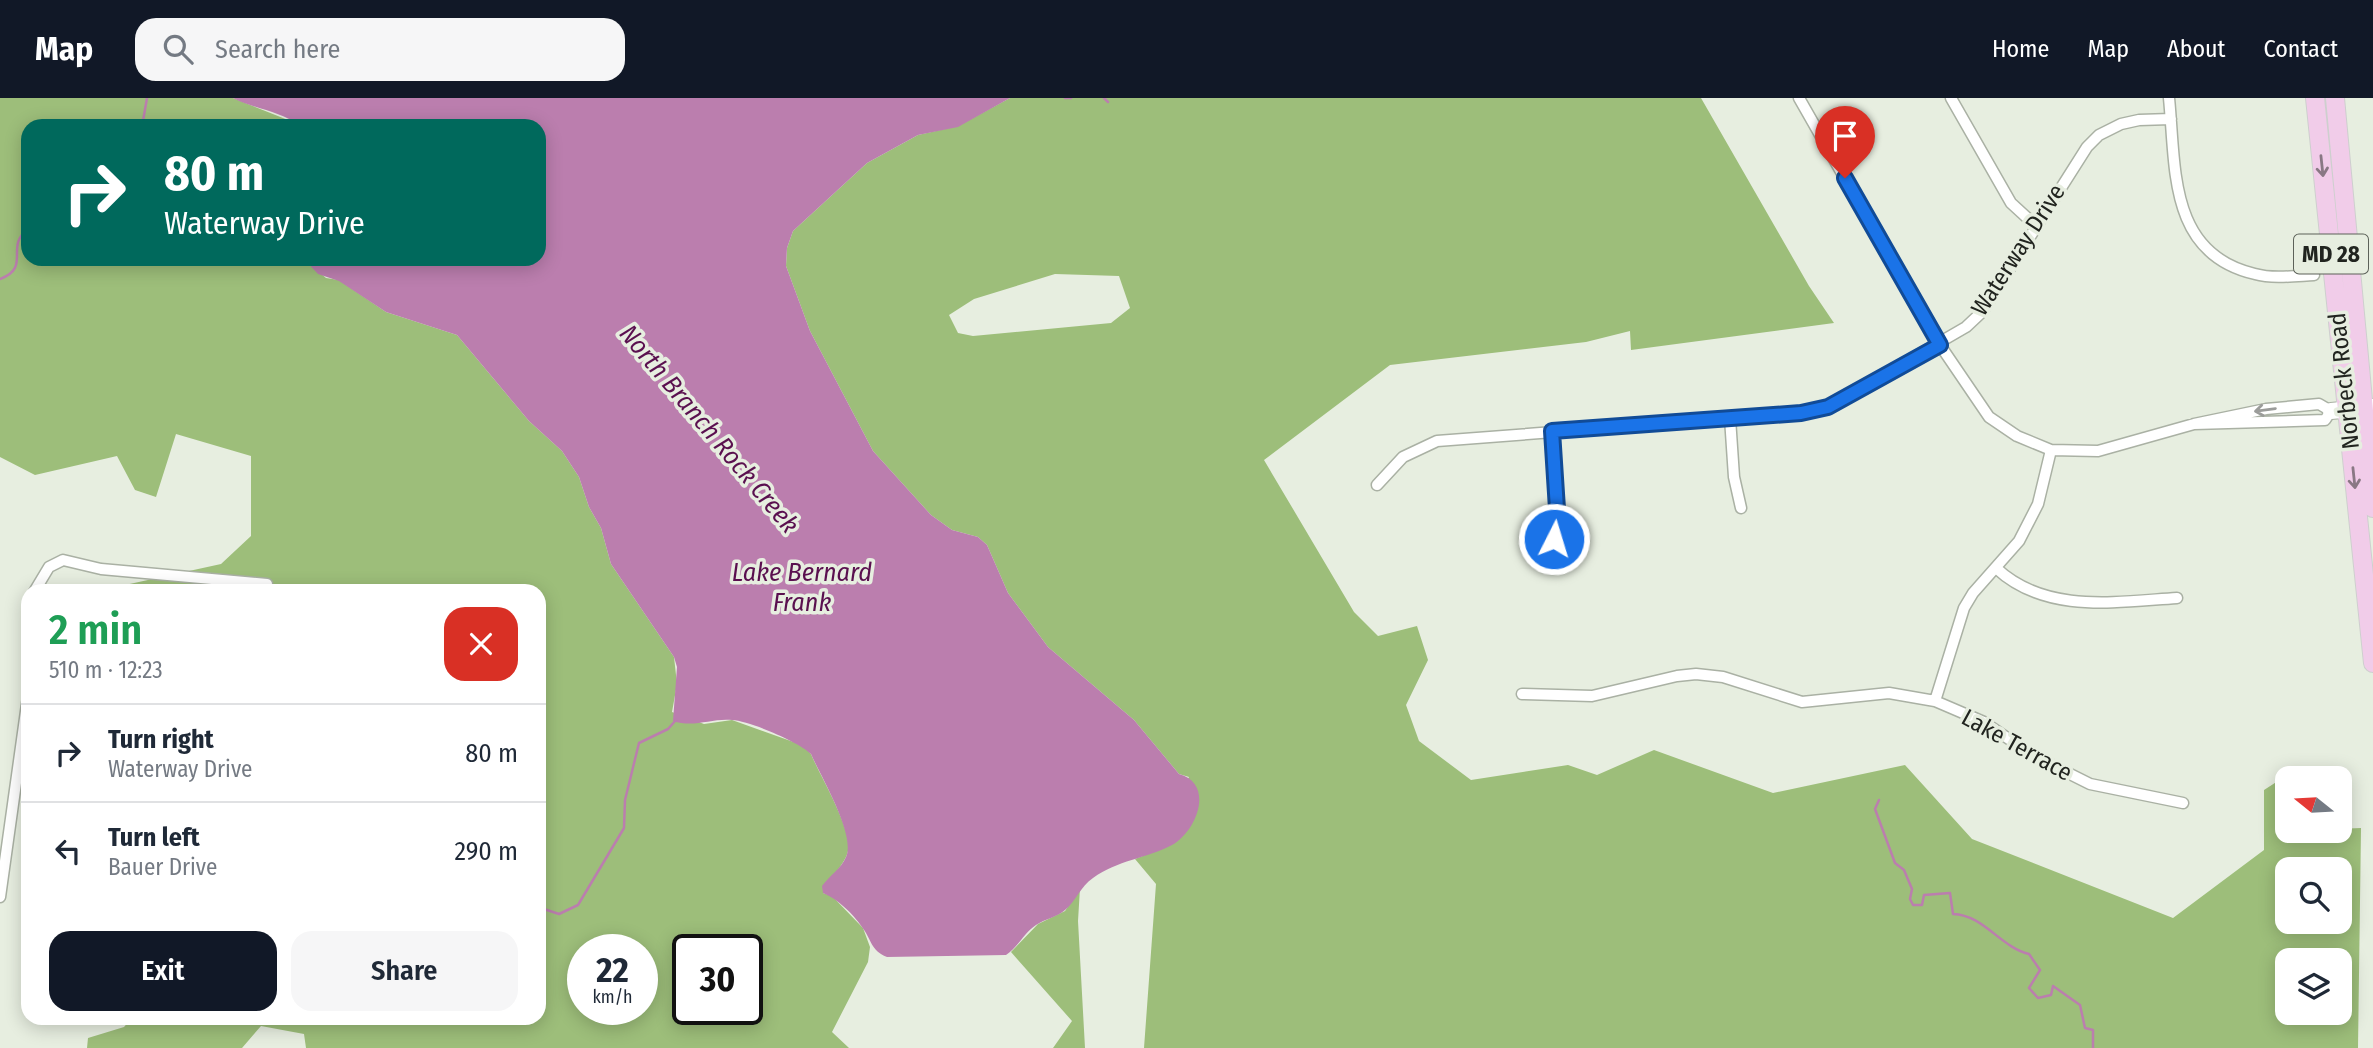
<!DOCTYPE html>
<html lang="en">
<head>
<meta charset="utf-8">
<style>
	:root { --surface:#fff; --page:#f6f6f7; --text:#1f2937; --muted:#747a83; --line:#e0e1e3; --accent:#111827 }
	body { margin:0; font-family:"Fira Sans Condensed",sans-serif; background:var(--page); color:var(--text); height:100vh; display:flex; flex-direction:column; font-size:26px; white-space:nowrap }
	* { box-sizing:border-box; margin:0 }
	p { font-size:23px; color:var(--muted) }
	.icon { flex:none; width:38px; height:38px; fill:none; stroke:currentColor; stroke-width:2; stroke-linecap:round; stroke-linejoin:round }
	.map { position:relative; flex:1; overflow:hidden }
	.side { position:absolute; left:21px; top:486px; width:525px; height:441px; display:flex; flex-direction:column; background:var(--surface); border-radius:21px; box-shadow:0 4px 18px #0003 }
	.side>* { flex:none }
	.top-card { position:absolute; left:21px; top:21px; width:525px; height:147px; border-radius:21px; box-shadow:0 4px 18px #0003; background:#00695c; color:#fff; overflow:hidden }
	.needle { width:46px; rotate:288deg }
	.buttons { position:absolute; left:2275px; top:668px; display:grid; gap:14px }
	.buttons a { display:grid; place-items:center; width:77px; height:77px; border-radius:14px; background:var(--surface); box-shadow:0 4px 18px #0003; font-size:35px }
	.speed { position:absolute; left:567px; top:836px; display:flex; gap:14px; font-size:35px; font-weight:700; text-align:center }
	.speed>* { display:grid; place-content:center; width:91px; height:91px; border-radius:50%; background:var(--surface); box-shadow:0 4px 18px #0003; line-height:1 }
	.speed small { font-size:18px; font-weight:400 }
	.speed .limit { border:4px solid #111; border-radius:10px; background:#fff; color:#111 }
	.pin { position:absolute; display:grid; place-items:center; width:60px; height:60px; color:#fff; margin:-72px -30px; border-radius:50% 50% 50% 0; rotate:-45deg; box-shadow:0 0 7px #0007 }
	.pin .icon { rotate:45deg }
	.me { position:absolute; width:77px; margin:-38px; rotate:5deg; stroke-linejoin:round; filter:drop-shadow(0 0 5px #0008) }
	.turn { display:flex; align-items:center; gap:24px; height:147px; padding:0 28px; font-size:32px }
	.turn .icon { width:91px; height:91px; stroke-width:2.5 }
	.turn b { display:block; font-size:49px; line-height:60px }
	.round { display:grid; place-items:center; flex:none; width:74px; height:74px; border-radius:21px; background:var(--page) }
	.summary { display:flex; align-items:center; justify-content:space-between; height:119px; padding:0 28px }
	h1 { font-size:42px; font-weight:600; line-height:52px; color:#1e9e55 }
	.action { display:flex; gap:14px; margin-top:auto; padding:14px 28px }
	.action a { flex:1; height:80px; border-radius:21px; background:var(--accent); color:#fff; font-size:28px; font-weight:600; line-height:80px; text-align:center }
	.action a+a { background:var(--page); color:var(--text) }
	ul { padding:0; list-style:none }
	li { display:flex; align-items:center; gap:21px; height:98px; padding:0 28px; border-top:2px solid var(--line) }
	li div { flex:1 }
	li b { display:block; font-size:26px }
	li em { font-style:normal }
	header { display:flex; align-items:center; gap:42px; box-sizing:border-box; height:98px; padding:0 35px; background:var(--accent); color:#fff }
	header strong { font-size:33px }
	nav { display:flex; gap:38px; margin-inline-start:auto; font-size:24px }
	.search { width:490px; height:63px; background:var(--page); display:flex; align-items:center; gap:18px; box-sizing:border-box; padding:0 24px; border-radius:21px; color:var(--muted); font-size:26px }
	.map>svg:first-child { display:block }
</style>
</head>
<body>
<header>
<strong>Map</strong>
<div class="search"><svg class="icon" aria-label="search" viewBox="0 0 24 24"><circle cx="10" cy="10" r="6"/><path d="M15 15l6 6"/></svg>Search here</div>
<nav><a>Home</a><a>Map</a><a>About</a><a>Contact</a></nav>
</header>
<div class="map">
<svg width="2373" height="950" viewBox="0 0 2373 950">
	<rect width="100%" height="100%" fill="#e7eee0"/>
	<!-- forest -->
	<path fill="#9dbe7a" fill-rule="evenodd" d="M 0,0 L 233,0 L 298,26 L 300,28 L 28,28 L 28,161 L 304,161 L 326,180 L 339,182 L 386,214 L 457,237 L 529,323 L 562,353 L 579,379 L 589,409 L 601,430 L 611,466 L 674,559 L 677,586 L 672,614 L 704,626 L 732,622 L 802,647 L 811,656 C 820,678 853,732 848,753 C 845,767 830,778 823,795 L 832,798 L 863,830 L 870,849 L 868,864 L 832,934 L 849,950 L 306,950 L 304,936 L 261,928 L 242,950 L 87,950 L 88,940 L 124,929 L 131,921 L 539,920 L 539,494 L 118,493 L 125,487 L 221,466 L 251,438 L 251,358 L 176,336 L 156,399 L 135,392 L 117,358 L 35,377 L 0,359 ZM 583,852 L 642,852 L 642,912 L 583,912 ZM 688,852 L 747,852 L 747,912 L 688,912 Z
		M 1010,0 L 1701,0 L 1809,188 L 1834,225 L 1631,252 L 1630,233 L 1586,244 L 1390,267 L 1264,362 L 1354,514 L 1378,538 L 1417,528 L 1428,562 L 1406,607 L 1419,643 L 1471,682 L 1568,667 L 1597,677 L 1654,652 L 1773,695 L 1905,667 L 1972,741 L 2173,820 L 2264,752 L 2264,692 L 2295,672 L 2295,681 L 2287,681 L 2287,733 L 2361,730 L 2358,950 L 1144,950 L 1156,786 L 1135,761 L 1150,755 L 1189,679 L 1179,676 L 1134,622 L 1048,549 L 1008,495 L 987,447 L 978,439 L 952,432 L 931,417 L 873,353 L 810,233 L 786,168 L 787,150 L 793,133 L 867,65 L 918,37 L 958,28 ZM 1055,176 L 1119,178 L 1130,210 L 1111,225 L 973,238 L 958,235 L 949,217 L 974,201 ZM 2287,772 L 2340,772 L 2340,824 L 2287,824 ZM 2287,863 L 2340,863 L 2340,915 L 2287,915 Z
		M 1080,790 L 1078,823 L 1085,950 L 1053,950 L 1072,923 L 1011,854 L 1038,826 L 1065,813 Z"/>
	<!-- water -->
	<path fill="#bb7eae" d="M 233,0 L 1010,0 L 958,29 L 918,37 L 867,65 L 793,133 L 787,150 L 786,168 L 810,233 L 873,353 L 931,417 L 952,432 L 978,439 L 987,447 L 1008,495 L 1048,549 L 1134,622 L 1179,676 C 1215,686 1197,733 1172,747 C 1145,761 1118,762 1093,780 C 1080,789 1076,803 1065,812 C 1057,819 1045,821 1036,827 C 1024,835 1018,849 1006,857 L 887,859 C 870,852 872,842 862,829 C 853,816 838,801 823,795 L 822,788 C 829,778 841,771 846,759 C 856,737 821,679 811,656 C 799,644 750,623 732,622 C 712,620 694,630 673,623 L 677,569 L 674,559 L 611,466 L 601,430 L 589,409 L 579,379 L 562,353 L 529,323 L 457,237 L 386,214 L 339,183 L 318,176 L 304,161 L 539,161 L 539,28 L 300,28 C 281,13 254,11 233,0 Z"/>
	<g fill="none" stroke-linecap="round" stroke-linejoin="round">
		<!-- stream -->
		<path stroke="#bb7eae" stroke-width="2.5" d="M 1065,0 L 1071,0
			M 1104,0 L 1108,4
			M 110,28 L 118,28
			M 135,28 L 143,23 L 147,0
			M 0,181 C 32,169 4,149 28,131
			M 1879,702 L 1875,711 L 1895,765 L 1904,772 L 1912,791 L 1910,801 L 1913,807 L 1922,807 L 1924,797 L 1950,795 L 1953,816 C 1984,817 2000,849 2029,856 L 2040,872 L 2029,890 L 2038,900 L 2051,897 L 2053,888 L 2080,907 L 2085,930 L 2093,932 L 2093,950
			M 539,805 L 544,811 L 559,816 L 578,807 L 624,730 L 625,702 L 639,645 L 668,631 L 676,622"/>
		<!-- street casing -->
		<g stroke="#aab1a4" stroke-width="13">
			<path id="street" d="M 1799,0 L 1940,247 L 1989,319 L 2017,338 L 2051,352 L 2098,353 L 2194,326 L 2266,311 L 2319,306 L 2331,313 L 2325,322 L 2194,326
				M 1951,0 L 2011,105 L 2036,128
				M 2169,0 C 2176,70 2168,156 2255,176 C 2273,181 2295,178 2314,177
				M 1730,320 L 1734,379 L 1741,410
				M 1552,333 L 1557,411 L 1554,441
				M 1377,387 L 1403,359 L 1437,343 L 1801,315 L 1828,309 L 1966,229 L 1983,213 L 2087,49 L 2099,37 L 2121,26 L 2139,22 L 2171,21
				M 1996,470 C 2045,516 2115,504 2177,500
				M 34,494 L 49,469 L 63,462 L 101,471 L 267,486
				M 1522,596 L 1592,598 L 1677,578 L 1696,576 L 1723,579 L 1802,604 L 1889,595 L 1935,603 L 1984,624 L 2032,657 L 2090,686 L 2183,705
				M 1935,603 L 1964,510 L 1973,495 L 2019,443 L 2038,406 L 2051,352
				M 0,799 L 28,599"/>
		</g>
		<!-- secondary casing -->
		<g stroke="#aab1a4" stroke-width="18">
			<path id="secondary" d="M 2331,313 L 2373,309"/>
		</g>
		<!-- primary casing -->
		<g stroke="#cecfce" stroke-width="20">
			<path id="primary" d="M 2315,0 L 2373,565
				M 2335,0 L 2373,410"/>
		</g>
		<!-- street -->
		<use href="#street" stroke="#fff" stroke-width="10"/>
		<!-- secondary -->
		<use href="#secondary" stroke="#fff" stroke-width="16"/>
		<!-- primary -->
		<use href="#primary" stroke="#f1cce9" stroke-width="18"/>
	</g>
	<!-- one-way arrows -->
	<defs><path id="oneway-shaft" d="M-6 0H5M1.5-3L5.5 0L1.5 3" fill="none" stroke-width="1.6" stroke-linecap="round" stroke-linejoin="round" transform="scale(1.75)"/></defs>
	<g stroke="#897884">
		<use href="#oneway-shaft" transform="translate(2322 68) rotate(84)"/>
		<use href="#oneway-shaft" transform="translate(2354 380) rotate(84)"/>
	</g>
	<use stroke="#9b9c9a" href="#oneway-shaft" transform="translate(2265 312) rotate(172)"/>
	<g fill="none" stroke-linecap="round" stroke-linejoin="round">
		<!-- route casing -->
		<g stroke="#114b97" stroke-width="18">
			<path id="route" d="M 1554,441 L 1557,411 L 1552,333 L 1801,315 L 1828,309 L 1940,247 L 1845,80"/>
		</g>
		<!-- route -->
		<use href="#route" stroke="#1a73e8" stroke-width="12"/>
	</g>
	<g text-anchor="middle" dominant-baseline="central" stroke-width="7" stroke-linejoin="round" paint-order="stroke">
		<!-- shield labels -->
		<rect fill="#e7eee0" stroke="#5c6159" stroke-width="2" x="2294" y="136.5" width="74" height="39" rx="5"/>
		<g font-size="23" font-weight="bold" fill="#21241f">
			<text x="2331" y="156">MD 28</text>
		</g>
		<!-- street labels -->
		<g font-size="24" fill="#21241f" stroke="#e7eee0">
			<text transform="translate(2018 152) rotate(-57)">Waterway Drive</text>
			<text transform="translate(2344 283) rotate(-96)">Norbeck Road</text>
			<text transform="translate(2017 647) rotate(29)">Lake Terrace</text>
		</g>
		<!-- water labels -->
		<g font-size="26" font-style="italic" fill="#5a104f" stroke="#e7eee0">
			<text transform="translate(709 331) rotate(50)">North Branch Rock Creek</text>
			<text x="802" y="474">Lake Bernard<tspan x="802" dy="30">Frank</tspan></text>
		</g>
	</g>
</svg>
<div class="buttons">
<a><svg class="needle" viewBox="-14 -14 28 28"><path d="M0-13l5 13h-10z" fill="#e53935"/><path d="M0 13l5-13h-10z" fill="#747a83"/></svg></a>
<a><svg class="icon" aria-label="search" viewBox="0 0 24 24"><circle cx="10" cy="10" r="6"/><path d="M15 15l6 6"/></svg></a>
<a><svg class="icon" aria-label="layers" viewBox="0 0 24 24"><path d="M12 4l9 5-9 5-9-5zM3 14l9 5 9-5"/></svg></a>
</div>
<div class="speed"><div>22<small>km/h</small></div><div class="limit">30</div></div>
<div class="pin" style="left:1845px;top:80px;background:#d93025"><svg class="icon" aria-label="arrive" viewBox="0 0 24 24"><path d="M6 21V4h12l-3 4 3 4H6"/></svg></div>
<svg class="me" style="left:1554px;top:441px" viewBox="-20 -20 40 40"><circle r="17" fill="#1a73e8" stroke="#fff" stroke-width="3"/><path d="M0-11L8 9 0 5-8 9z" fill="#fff"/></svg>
<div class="top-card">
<div class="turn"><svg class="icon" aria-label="right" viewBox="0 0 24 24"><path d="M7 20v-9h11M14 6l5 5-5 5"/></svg><div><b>80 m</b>Waterway Drive</div></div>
</div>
<section class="side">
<div class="summary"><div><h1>2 min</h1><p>510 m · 12:23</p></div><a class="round" style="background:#d93025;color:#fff"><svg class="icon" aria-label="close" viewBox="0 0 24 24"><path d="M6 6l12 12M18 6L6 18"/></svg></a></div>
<ul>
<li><svg class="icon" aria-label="right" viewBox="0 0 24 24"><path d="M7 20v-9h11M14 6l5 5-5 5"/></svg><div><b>Turn right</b><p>Waterway Drive</p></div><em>80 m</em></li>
<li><svg class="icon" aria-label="left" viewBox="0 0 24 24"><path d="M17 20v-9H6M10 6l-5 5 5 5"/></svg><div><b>Turn left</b><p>Bauer Drive</p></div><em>290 m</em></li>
</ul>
<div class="action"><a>Exit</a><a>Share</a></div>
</section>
</div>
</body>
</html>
